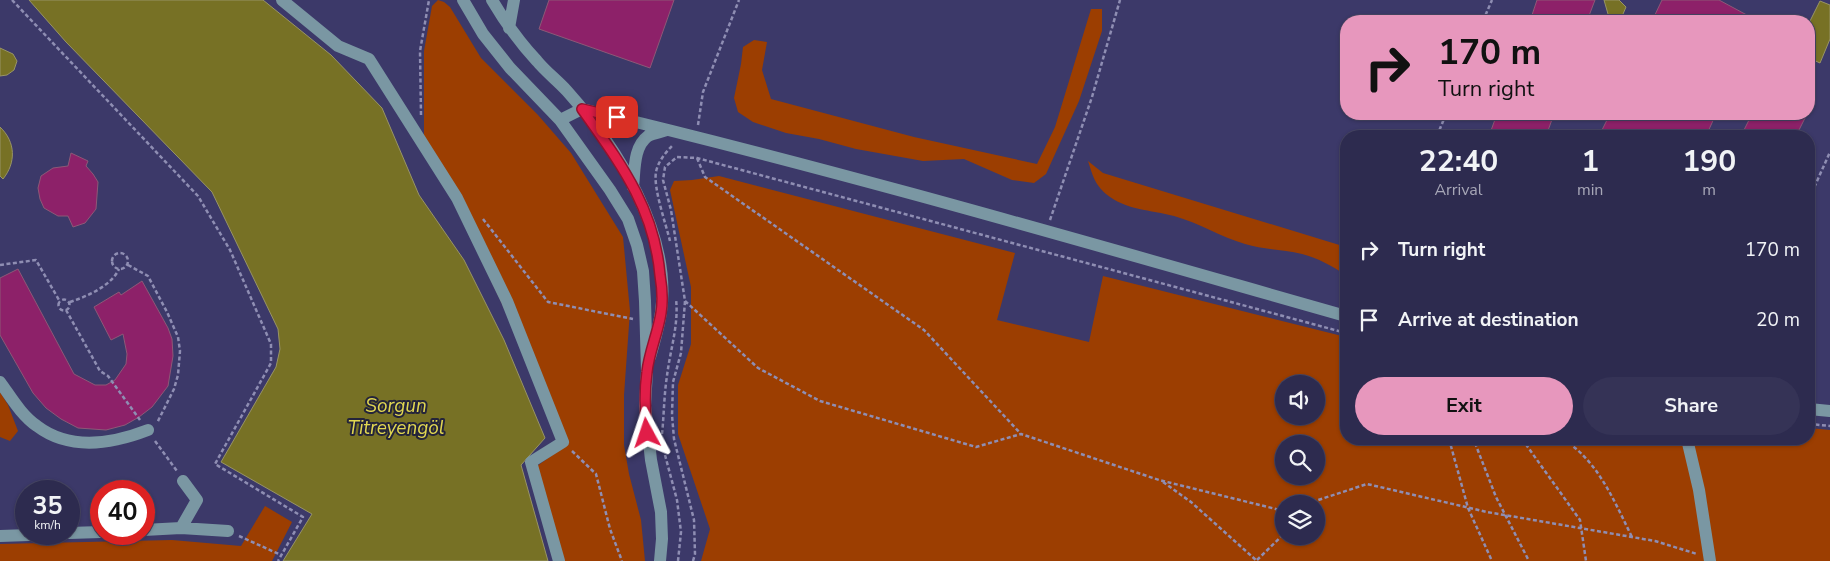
<!DOCTYPE html>
<html lang="en">
<head>
<meta charset="utf-8">
<style>
	:root { --surface:#2d2b4f; --page:#353356; --text:#f1f3f6; --muted:#a7a7b7; --line:#484766; --accent:#e797bd }
	body { margin:0; font-family:"Nunito Sans",sans-serif; background:var(--page); color:var(--text); height:100vh; display:flex; flex-direction:column; font-size:19px; white-space:nowrap }
	* { box-sizing:border-box; margin:0 }
	p { font-size:16px; color:var(--muted) }
	.icon { flex:none; width:28px; height:28px; fill:none; stroke:currentColor; stroke-width:2; stroke-linecap:round; stroke-linejoin:round }
	.map { position:relative; flex:1; overflow:hidden }
	.details { position:absolute; left:1340px; top:130px; width:475px; height:315px; display:flex; flex-direction:column; background:var(--surface); border-radius:20px; box-shadow:0 1px 4px #0004,0 0 0 1px var(--line) }
	.details>* { flex:none }
	.hud { position:absolute; left:1340px; top:15px; width:475px; height:105px; border-radius:20px; box-shadow:0 1px 4px #0004,0 0 0 1px var(--line); background:#e797bd; color:#111; overflow:hidden }
	.buttons { position:absolute; left:1275px; top:375px; display:grid; gap:10px }
	.buttons a { display:grid; place-items:center; width:50px; height:50px; border-radius:50%; background:var(--surface); box-shadow:0 1px 4px #0004,0 0 0 1px var(--line); font-size:25px }
	.speed { position:absolute; left:15px; top:480px; display:flex; gap:10px; font-size:25px; font-weight:700; text-align:center }
	.speed>* { display:grid; place-content:center; width:65px; height:65px; border-radius:50%; background:var(--surface); box-shadow:0 1px 4px #0004,0 0 0 1px var(--line); line-height:1 }
	.speed small { font-size:12px; font-weight:400 }
	.speed .limit { border:8px solid #d22; background:#fff; color:#111 }
	.pin { position:absolute; display:grid; place-items:center; width:42px; height:42px; color:#fff; margin:-21px; border-radius:10px; box-shadow:0 2px 8px #0006 }
	.me { position:absolute; width:55px; margin:-28px; rotate:355deg; stroke-linejoin:round; filter:drop-shadow(0 0 4px #0008) }
	.turn { display:flex; align-items:center; gap:18px; height:105px; padding:0 15px; font-size:22px }
	.turn .icon { width:65px; height:65px; stroke-width:2.5 }
	.turn b { display:block; font-size:35px; line-height:42px }
	.eta { display:flex; justify-content:space-evenly; align-items:center; height:85px; text-align:center }
	.eta b { font-size:30px; font-weight:700; line-height:35px }
	.action { display:flex; gap:10px; margin-top:auto; padding:10px 15px }
	.action a { flex:1; height:58px; border-radius:30px; background:var(--accent); color:#111; font-size:20px; font-weight:700; line-height:58px; text-align:center }
	.action a+a { background:var(--page); color:var(--text) }
	ul { padding:0; list-style:none }
	li { display:flex; align-items:center; gap:15px; height:70px; padding:0 15px }
	li div { flex:1 }
	li b { display:block; font-size:19px }
	li em { font-style:normal }
	.map>svg:first-child { display:block }
</style>
</head>
<body>
<div class="map">
<svg width="1830" height="561" viewBox="0 0 1830 561">
	<rect width="100%" height="100%" fill="#3c3969"/>
	<!-- green -->
	<path fill="#9c3e01" fill-rule="evenodd" d="M 438,0 L 444,2 L 450,7 L 481,58 L 538,115 L 571,153 L 623,237 L 630,311 L 624,395 L 624,445 L 629,474 L 641,520 L 645,561 L 564,561 L 537,466 L 568,444 L 424,138 L 424,51 L 432,6 Z
		M 1091,9 L 1102,9 L 1102,31 L 1079,101 L 1046,174 L 1034,183 L 1012,180 L 964,159 L 923,161 L 856,149 L 819,139 L 786,133 L 753,122 L 738,112 L 734,98 L 741,64 L 743,47 L 754,40 L 767,42 L 762,70 L 771,99 L 914,137 L 1037,164 L 1055,127 Z
		M 1088,161 L 1103,173 L 1346,247 L 1346,275 C 1332,266 1318,258 1302,254 C 1283,249 1264,250 1245,244 C 1221,237 1199,223 1174,216 C 1151,210 1125,210 1106,194 C 1094,183 1093,176 1088,161 Z
		M 719,176 L 1015,253 L 997,320 L 1089,342 L 1103,276 L 1346,337 L 1346,439 L 1809,439 L 1809,428 L 1830,430 L 1830,561 L 701,561 L 710,529 L 678,434 L 678,385 L 691,344 L 691,287 L 670,190 L 674,181 L 692,180 ZM 1284,384 L 1316,384 L 1316,416 L 1284,416 ZM 1284,444 L 1316,444 L 1316,476 L 1284,476 ZM 1284,504 L 1316,504 L 1316,536 L 1284,536 Z
		M 0,392 L 8,405 L 18,431 L 10,441 L 0,437 Z
		M 265,506 L 292,522 L 272,561 L 0,561 L 0,544 L 172,540 L 241,546 Z"/>
	<!-- water -->
	<path fill="#777125" stroke="#989466" d="M 29,0 L 263,0 L 331,55 L 382,108 L 419,195 L 464,260 L 504,340 L 545,438 L 521,465 L 548,561 L 283,561 L 312,514 L 221,462 L 276,367 L 280,349 L 278,329 L 212,192 L 66,42 Z
		M 1604,0 L 1619,0 L 1626,7 L 1620,21 L 1605,21 L 1608,14 Z
		M 1820,1 L 1830,5 L 1830,39 L 1820,63 L 1809,58 L 1809,23 Z
		M 0,48 L 13,54 L 17,61 L 14,70 L 7,75 L 0,76 Z
		M 0,127 C 16,142 16,163 3,179 L 0,176 Z"/>
	<!-- building -->
	<path fill="#8d2169" stroke="#8d5877" d="M 549,0 L 674,0 L 650,68 L 539,29 Z
		M 1537,0 L 1595,0 L 1587,21 L 1530,21 Z
		M 1662,0 L 1719,0 L 1758,21 L 1652,21 Z
		M 1497,114 L 1554,114 L 1546,136 L 1489,136 Z
		M 1610,114 L 1716,114 L 1706,136 L 1599,136 Z
		M 1752,114 L 1807,114 L 1796,136 L 1741,136 Z
		M 71,153 L 88,161 L 86,166 L 93,174 L 98,182 L 96,209 L 85,223 L 73,227 L 68,216 L 58,216 L 44,208 L 40,199 L 38,188 L 41,176 L 53,168 L 68,166 Z
		M 18,269 L 74,374 L 95,385 L 106,385 L 115,380 L 126,364 L 127,354 L 123,334 L 111,340 L 94,307 L 119,292 L 121,295 L 142,281 L 168,328 L 172,339 L 173,356 L 168,386 L 152,407 L 139,417 L 125,425 L 106,430 L 78,428 L 61,419 L 46,408 L 33,393 L 0,335 L 0,278 Z"/>
	<g fill="none" stroke-linecap="round" stroke-linejoin="round">
		<!-- path -->
		<path stroke="#8f8eb3" stroke-width="2.5" stroke-dasharray="4 2.5" stroke-linecap="butt" d="M 12,0 L 198,196 L 230,250 L 271,344 L 271,363 L 215,464 L 303,517 L 278,561
			M 1483,21 L 1492,0
			M 421,115 L 420,51 L 429,0
			M 698,125 L 703,92 L 739,0
			M 1437,136 L 1446,114
			M 697,158 L 705,177 L 924,330 L 1021,434
			M 1809,199 L 1830,152
			M 483,219 L 548,302 L 633,319
			M 1050,220 L 1092,97 L 1120,0
			M 670,241 C 666,224 653,188 656,172 C 658,162 665,153 672,146 L 674,146
			M112 261a8 8 0 1 1 16 0a8 8 0 1 1-16 0Z
			M 0,265 L 36,260 L 59,300
			M 128,265 L 148,276 L 167,312 L 178,337 L 180,351 L 178,375 L 174,389 L 157,423
			M58.5 305a5.5 5.5 0 1 1 11 0a5.5 5.5 0 1 1-11 0Z
			M 685,301 L 758,368 L 820,401 L 976,447 L 1021,434 L 1159,480 L 1284,511
			M 70,302 C 88,296 111,286 119,269
			M 66,310 L 100,371 L 108,376 L 140,420
			M 1809,424 L 1830,426
			M 662,434 C 664,415 664,395 667,376 C 670,350 679,325 676,299
			M 1449,439 L 1468,508 L 1492,561
			M 1455,439 L 1475,443 L 1477,439
			M 1522,439 L 1580,520 L 1586,561
			M 1563,439 C 1599,462 1614,501 1632,537
			M 155,441 L 177,471
			M 1475,443 L 1496,497 L 1529,561
			M 572,451 L 596,474 L 610,529 L 622,561
			M 665,455 L 677,500 L 681,532 L 678,561
			M 1163,482 L 1191,502 L 1257,561
			M 1306,504 L 1367,484 L 1487,512 L 1655,541 L 1697,554
			M 239,536 L 281,555
			M 1257,560 L 1284,534
			M 693,561 L 695,554 L 694,520 L 674,439 L 672,415 L 673,382 L 681,353 L 685,301 L 671,210 L 663,180 L 665,167 L 677,157 L 697,158 L 1346,333"/>
		<!-- minor -->
		<path stroke="#7a97a3" stroke-width="12" d="M 282,0 L 338,46 L 369,59 L 457,198 L 507,301 L 563,442 L 531,462 L 559,561
			M 463,0 L 483,34 L 510,68 L 560,120 L 610,190 L 628,219 L 637,245 L 643,271 L 645,301 L 647,371 L 645,406 L 651,460 L 661,512 L 662,539 L 660,561
			M 492,0 C 505,22 519,42 537,61 C 546,72 557,80 567,91 C 617,147 672,234 661,312 C 659,327 654,342 650,357
			M 509,28 L 514,0
			M 560,120 L 582,109 C 839,170 1092,244 1346,316
			M 633,187 C 635,171 633,147 648,136 C 653,133 662,132 667,130
			M 0,382 C 11,397 21,415 37,426 C 70,451 112,444 148,430
			M 1809,409 L 1830,411
			M 1687,439 L 1699,490 L 1710,561
			M 181,528 L 197,500 L 183,481
			M 144,530 L 181,528 L 228,531
			M 69,533 L 101,532
			M 0,536 L 58,534"/>
	</g>
	<g fill="none" stroke-linecap="round" stroke-linejoin="round">
		<!-- route casing -->
		<g stroke="#92132f" stroke-width="12">
			<path id="route" d="M 617,117 L 582,109 C 620,163 654,207 660,275 C 662,287 663,301 661,313 C 658,333 649,352 647,372 C 644,393 645,413 647,433"/>
		</g>
		<!-- route -->
		<use href="#route" stroke="#e11d48" stroke-width="9"/>
	</g>
	<g text-anchor="middle" dominant-baseline="central" stroke-width="4" stroke-linejoin="round" paint-order="stroke">
		<!-- water labels -->
		<g font-size="19" font-style="italic" fill="#e1d751" stroke="#24243a">
			<text x="396" y="406">Sorgun<tspan x="396" dy="22">Titreyengöl</tspan></text>
		</g>
	</g>
</svg>
<div class="buttons">
<a><svg class="icon" aria-label="sound" viewBox="0 0 24 24"><path d="M4 9h4l5-4v14l-5-4H4zM17 9q2 3 0 6"/></svg></a>
<a><svg class="icon" aria-label="search" viewBox="0 0 24 24"><circle cx="10" cy="10" r="6"/><path d="M15 15l6 6"/></svg></a>
<a><svg class="icon" aria-label="layers" viewBox="0 0 24 24"><path d="M12 4l9 5-9 5-9-5zM3 14l9 5 9-5"/></svg></a>
</div>
<div class="speed"><div>35<small>km/h</small></div><div class="limit">40</div></div>
<div class="pin" style="left:617px;top:117px;background:#d93025"><svg class="icon" aria-label="arrive" viewBox="0 0 24 24"><path d="M6 21V4h12l-3 4 3 4H6"/></svg></div>
<svg class="me" style="left:647px;top:433px" viewBox="-20 -20 40 40"><path d="M0-17L14 15 0 8-14 15z" fill="#e11d48" stroke="#fff" stroke-width="4"/></svg>
<div class="hud">
<div class="turn"><svg class="icon" aria-label="right" viewBox="0 0 24 24"><path d="M7 20v-9h11M14 6l5 5-5 5"/></svg><div><b>170 m</b>Turn right</div></div>
</div>
<section class="details">
<div class="eta">
<div><b>22:40</b><p>Arrival</p></div>
<div><b>1</b><p>min</p></div>
<div><b>190</b><p>m</p></div>
</div>
<ul>
<li><svg class="icon" aria-label="right" viewBox="0 0 24 24"><path d="M7 20v-9h11M14 6l5 5-5 5"/></svg><div><b>Turn right</b></div><em>170 m</em></li>
<li><svg class="icon" aria-label="arrive" viewBox="0 0 24 24"><path d="M6 21V4h12l-3 4 3 4H6"/></svg><div><b>Arrive at destination</b></div><em>20 m</em></li>
</ul>
<div class="action"><a>Exit</a><a>Share</a></div>
</section>
</div>
</body>
</html>
